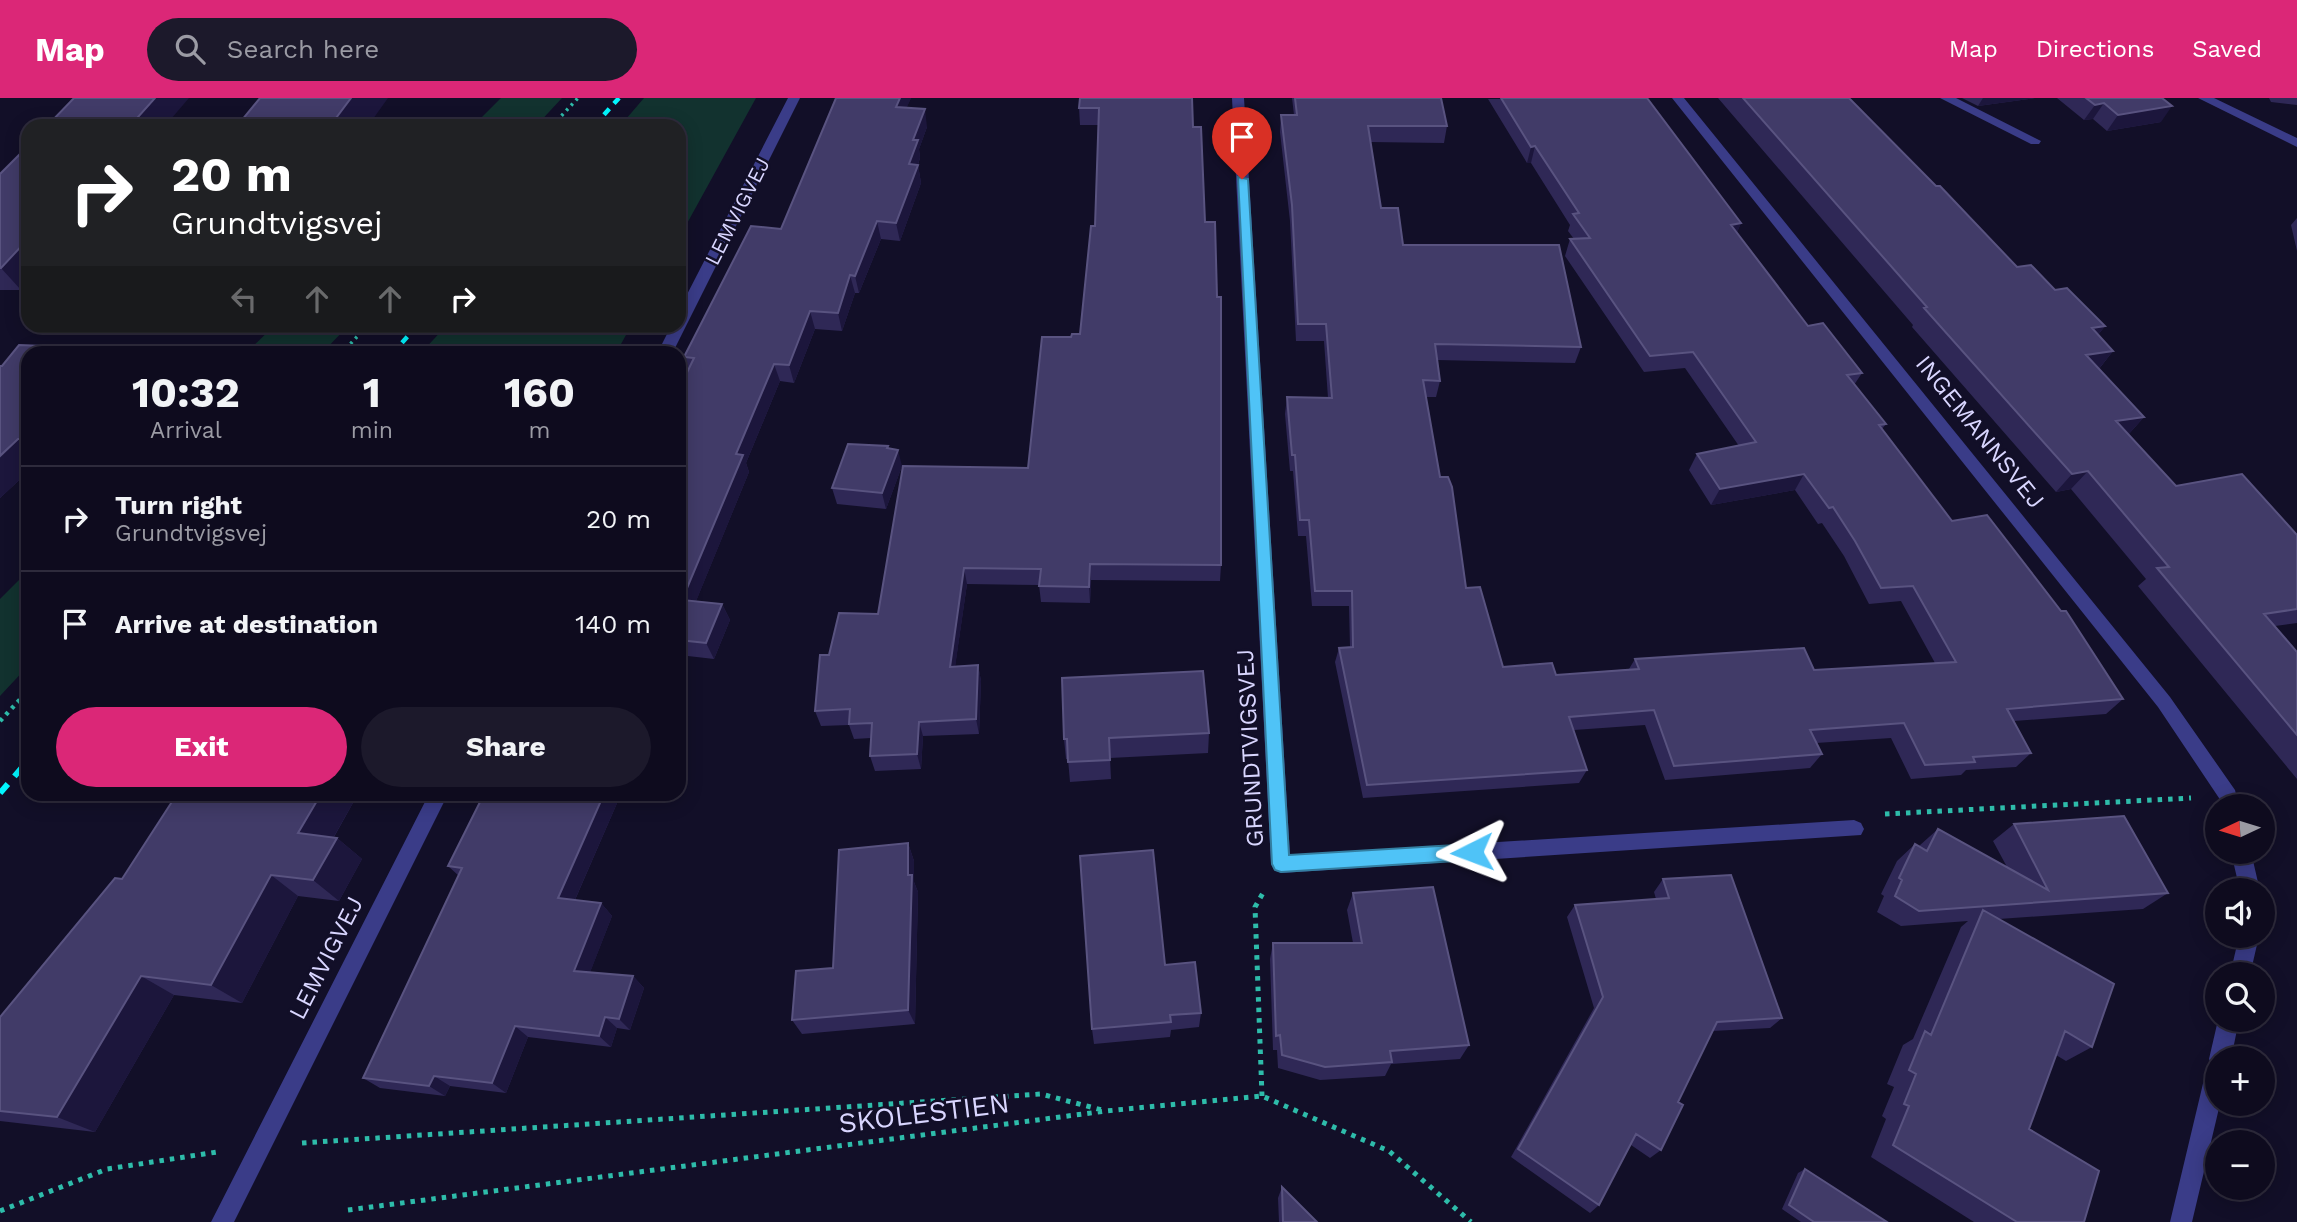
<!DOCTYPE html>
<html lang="en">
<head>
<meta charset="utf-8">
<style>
	:root { --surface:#0e0b1e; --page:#1c192b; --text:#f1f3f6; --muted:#9b9ba4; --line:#2e2b3c; --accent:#db2777 }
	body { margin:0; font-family:"Work Sans",sans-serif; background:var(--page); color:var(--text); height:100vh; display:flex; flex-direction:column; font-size:26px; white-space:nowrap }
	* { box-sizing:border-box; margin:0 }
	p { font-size:23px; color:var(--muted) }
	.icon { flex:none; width:38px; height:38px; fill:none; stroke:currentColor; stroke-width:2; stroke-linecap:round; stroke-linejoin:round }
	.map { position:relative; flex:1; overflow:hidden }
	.details { position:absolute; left:21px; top:248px; width:665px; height:455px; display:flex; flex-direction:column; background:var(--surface); border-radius:21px; box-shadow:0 4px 18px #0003,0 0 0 2px var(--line) }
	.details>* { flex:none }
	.banner { position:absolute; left:21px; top:21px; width:665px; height:214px; border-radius:21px; box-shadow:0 4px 18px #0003,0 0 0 2px var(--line); background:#202124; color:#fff; overflow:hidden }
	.needle { width:46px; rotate:266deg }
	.fabs { position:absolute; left:2205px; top:696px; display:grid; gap:14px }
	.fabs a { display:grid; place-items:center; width:70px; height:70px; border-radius:50%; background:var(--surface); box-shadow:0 4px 18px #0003,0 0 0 2px var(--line); font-size:35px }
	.pin { position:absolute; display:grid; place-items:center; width:60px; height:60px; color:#fff; margin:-72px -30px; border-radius:50% 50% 50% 0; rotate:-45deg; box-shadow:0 0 7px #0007 }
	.pin .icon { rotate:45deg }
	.me { position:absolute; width:77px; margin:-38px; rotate:267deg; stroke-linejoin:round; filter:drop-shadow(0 0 5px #0008) }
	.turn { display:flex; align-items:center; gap:24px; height:147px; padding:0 35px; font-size:32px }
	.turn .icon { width:91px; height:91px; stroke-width:2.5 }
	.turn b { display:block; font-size:49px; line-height:60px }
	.lanes { display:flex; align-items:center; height:66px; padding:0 35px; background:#0003; justify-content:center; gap:35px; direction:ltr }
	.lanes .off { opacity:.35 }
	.eta { display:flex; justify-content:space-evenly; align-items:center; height:119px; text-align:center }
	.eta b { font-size:42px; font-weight:700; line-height:49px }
	.primary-button { display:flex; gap:14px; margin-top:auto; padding:14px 35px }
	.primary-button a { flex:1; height:80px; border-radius:42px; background:var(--accent); color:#fff; font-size:28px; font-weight:700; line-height:80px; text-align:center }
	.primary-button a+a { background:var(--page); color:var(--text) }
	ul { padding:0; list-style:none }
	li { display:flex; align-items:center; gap:21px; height:105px; padding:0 35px; border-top:2px solid var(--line) }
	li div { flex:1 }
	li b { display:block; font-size:26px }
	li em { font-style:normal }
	header { display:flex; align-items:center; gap:42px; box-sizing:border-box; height:98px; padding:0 35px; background:var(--accent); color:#fff }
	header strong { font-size:33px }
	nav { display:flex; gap:38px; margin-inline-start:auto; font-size:24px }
	.search { width:490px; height:63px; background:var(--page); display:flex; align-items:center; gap:18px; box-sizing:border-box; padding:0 24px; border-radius:38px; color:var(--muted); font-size:26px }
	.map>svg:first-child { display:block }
</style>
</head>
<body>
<header>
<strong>Map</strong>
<div class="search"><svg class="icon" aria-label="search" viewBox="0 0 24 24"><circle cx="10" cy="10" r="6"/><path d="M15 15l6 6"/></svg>Search here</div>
<nav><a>Map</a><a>Directions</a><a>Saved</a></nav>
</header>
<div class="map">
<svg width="2297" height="1124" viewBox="0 0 2297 1124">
	<rect width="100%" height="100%" fill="#120f28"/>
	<!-- green -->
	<path fill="#12322f" d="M 501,0 L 562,0 L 536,28 L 473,28 Z
		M 644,0 L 756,0 L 679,140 L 679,28 L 620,28 Z
		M 274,228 L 348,228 L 322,255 L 246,255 Z
		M 446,228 L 631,228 L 616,255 L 421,255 Z
		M 28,473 L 28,568 L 0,598 L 0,501 Z"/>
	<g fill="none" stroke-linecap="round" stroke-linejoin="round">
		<!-- path-far2 -->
		<path stroke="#2ebcaa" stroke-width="3.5" stroke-dasharray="2.5 4.5" stroke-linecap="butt" d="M 552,28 L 578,0
			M 341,256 L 367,228"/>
		<!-- path-far1 -->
		<path stroke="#2ebcaa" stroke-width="4.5" stroke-dasharray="3.5 5" stroke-linecap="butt" d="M 0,623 L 28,593"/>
		<!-- path -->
		<path stroke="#2ebcaa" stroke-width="5" stroke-dasharray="4.5 6" stroke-linecap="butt" d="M 1885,716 L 2191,700
			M 1262,998 L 1255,809 L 1263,795
			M 302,1045 L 1041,996 L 1102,1012
			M 348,1112 L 1106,1013 L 1262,998 L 1389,1053 L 1471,1124
			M 0,1113 L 107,1071 L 217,1054"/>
		<!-- street -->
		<path fill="#3a3c88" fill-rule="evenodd" d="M 788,0 L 800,0 L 672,256 L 657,256 L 671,228 L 679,228 L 679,212 Z
			M 1232,0 L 1244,0 L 1290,757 L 1854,722 L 1861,725 L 1864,731 L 1861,737 L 1281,775 L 1274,772 L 1271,766 Z
			M 1672,0 L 1684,0 L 2170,599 L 2235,692 L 2239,709 L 2220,709 L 2219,700 L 2158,609 Z
			M 1940,0 L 1956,0 L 2041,43 L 2039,46 L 2031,46 Z
			M 2198,0 L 2214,0 L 2297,40 L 2297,49 Z
			M 429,696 L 448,696 L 234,1124 L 211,1124 Z
			M 2231,754 L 2251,754 L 2260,793 L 2240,793 Z
			M 2239,838 L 2259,838 L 2250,877 L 2230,877 Z
			M 2218,922 L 2239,922 L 2231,961 L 2217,961 L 2217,1006 L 2220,1006 L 2192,1124 L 2170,1124 L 2206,973 L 2211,965 L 2209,961 Z"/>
		<!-- rail-far2 -->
		<path stroke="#02f6ff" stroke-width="4.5" stroke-dasharray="8 7" stroke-linecap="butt" d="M 594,28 L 619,0
			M 392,256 L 417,228"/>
		<!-- rail-far1 -->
		<path stroke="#02f6ff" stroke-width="5" stroke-dasharray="10 8" stroke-linecap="butt" d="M 25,667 L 28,663"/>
		<!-- rail -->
		<path stroke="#02f6ff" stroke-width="6" stroke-dasharray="12 10" stroke-linecap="butt" d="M 0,695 L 26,665"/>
	</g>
	<!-- wall -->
	<path fill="#2f2856" d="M 836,0 L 911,0 L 906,10 L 927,29 L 919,51 L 920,60 L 918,67 L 921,85 L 900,143 L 881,141 L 859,195 L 855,195 L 842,233 L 815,231 L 794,285 L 780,283 L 746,365 L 749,374 L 696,503 L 722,506 L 730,522 L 714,561 L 679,557 L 679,291 L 689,271 L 684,259 L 781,131 Z
		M 1080,0 L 1193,29 L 1221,467 L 1220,483 L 1091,482 L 1090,505 L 1041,504 L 1039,487 L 967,486 L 955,568 L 978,567 L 981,583 L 979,636 L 923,638 L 921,671 L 875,673 L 870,658 L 871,640 L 854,641 L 849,627 L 821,628 L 815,613 L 829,557 L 878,516 L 1028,370 L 1071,239 L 1080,236 L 1095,128 L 1098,27 L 1080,27 L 1079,10 Z
		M 1292,0 L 1441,0 L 1447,28 L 1444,45 L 1370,44 L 1381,110 L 1403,147 L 1581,249 L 1575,265 L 1437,262 L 1440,283 L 1436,299 L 1426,299 L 1440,379 L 1466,490 L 1503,569 L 1556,577 L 1629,571 L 1635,561 L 1814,572 L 1935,565 L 1901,503 L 1869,506 L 1844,458 L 1822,425 L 1818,426 L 1795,392 L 1711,407 L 1689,372 L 1697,356 L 1739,348 L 1685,270 L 1644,274 L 1565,158 L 1570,141 L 1574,141 L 1568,133 L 1570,127 L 1531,65 L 1527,65 L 1488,1 L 1647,0 L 1741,125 L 1737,134 L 1808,228 L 1862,275 L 1854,287 L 1886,326 L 1882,331 L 1952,423 L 2123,601 L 2106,616 L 2014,623 L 2031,655 L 2016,669 L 1966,672 L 1961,677 L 1911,681 L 1891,640 L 1816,645 L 1822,656 L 1810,670 L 1665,682 L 1645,627 L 1574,632 L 1587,672 L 1579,685 L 1363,700 L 1335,564 L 1339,550 L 1350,549 L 1349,508 L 1312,508 L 1306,438 L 1298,438 L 1293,373 L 1290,373 L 1285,316 L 1287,299 L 1328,300 L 1324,243 L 1296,243 L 1290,123 L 1280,34 L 1281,17 L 1294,17 Z
		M 1718,0 L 1849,0 L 1936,88 L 2017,169 L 2055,192 L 2105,228 L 2098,237 L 2113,253 L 2099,271 L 2144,319 L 2128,337 L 2176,388 L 2297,437 L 2297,525 L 2275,528 L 2297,554 L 2297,681 L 2138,488 L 2146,481 L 2071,391 L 2056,394 L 1912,229 L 1913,227 Z
		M 1962,0 L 2035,0 L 1978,8 Z
		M 2057,0 L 2162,0 L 2161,24 L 2107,33 L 2093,21 L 2084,22 Z
		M 2269,0 L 2297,0 L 2297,7 L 2271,4 Z
		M 28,48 L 28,185 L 21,192 L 0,192 L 0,76 Z
		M 2297,120 L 2297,153 L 2291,127 Z
		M 19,247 L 71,249 L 77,256 L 28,256 L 28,374 L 0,400 L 0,268 L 2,268 Z
		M 888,348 L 889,351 L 902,368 L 886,411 L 837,406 L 832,390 Z
		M 1209,635 L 1208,655 L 1110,660 L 1111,681 L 1070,684 L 1068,661 L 1066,661 L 1064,641 Z
		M 177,696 L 358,696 L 334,739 L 337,740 L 362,761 L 339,803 L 298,798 L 242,905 L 174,897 L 95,1034 L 0,1023 L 0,919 L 122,781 Z
		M 621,696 L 575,802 L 601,805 L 612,818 L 590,874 L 633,878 L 644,890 L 630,932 L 617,930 L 611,949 L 528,939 L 506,995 L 450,988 L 445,998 L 380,990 L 363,980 L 459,778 L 448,768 Z
		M 2014,726 L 2168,795 L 2143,811 L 1999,821 L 2092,949 L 2066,963 L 2056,957 L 2029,1031 L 2084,1124 L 1974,1124 L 1871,1059 L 1886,1021 L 1882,1018 L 1894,989 L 1887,986 L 1903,947 L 1913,941 L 1961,829 L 1968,823 L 1901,828 L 1877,814 L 1884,798 L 1881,796 L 1897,763 L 1915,746 L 1919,748 L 1938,731 L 2007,769 L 1993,743 Z
		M 908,745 L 914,763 L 914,784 L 918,794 L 915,926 L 802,936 L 792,922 L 833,870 Z
		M 1663,781 L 1782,920 L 1770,930 L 1712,933 L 1678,1004 L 1661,1052 L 1650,1060 L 1631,1047 L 1599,1107 L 1590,1115 L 1511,1059 L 1594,910 L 1567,819 L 1575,807 L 1656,801 L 1654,794 Z
		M 1353,795 L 1469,947 L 1460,961 L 1391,966 L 1385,978 L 1320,982 L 1278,970 L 1277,952 L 1273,952 L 1270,861 L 1273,845 L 1353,845 L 1347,812 Z
		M 1165,867 L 1201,915 L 1199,929 L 1171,932 L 1170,939 L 1094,946 L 1092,931 Z
		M 1805,1071 L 1887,1124 L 1801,1124 L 1782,1111 L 1798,1075 Z
		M 1282,1089 L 1317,1124 L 1279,1124 L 1278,1100 Z"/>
	<!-- shaded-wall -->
	<path fill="#1c163c" d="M 155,0 L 189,0 L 165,28 L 130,28 Z
		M 351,0 L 388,0 L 368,28 L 330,28 Z
		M 900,0 L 911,0 L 899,27 L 896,9 Z
		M 1983,0 L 2035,0 L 1978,8 Z
		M 2104,5 L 2093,21 L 2084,22 L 2095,7 Z
		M 2172,8 L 2161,24 L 2107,33 L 2118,17 Z
		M 925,11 L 927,29 L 919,51 L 920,60 L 912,84 L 909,66 L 913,42 Z
		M 1535,48 L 1531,65 L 1527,65 L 1531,49 Z
		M 918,67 L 921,85 L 900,143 L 896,125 Z
		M 877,123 L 881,141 L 859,195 L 855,178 Z
		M 1741,125 L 1734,142 L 1731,127 Z
		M 28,141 L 28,185 L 21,192 L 1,170 Z
		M 850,177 L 855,195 L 842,233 L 838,215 Z
		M 810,213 L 815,231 L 794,285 L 789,267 Z
		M 2105,228 L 2090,247 L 2092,230 Z
		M 71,249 L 77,256 L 66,256 Z
		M 2113,253 L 2098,272 L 2086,257 Z
		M 774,266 L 780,283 L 746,365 L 749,374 L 690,518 L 682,502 L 736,356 Z
		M 2144,319 L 2127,338 L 2116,323 Z
		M 28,333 L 28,347 L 22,341 Z
		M 18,341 L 28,351 L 28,374 L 0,400 L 0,358 Z
		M 898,352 L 902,368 L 886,411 L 882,395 Z
		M 2088,373 L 2071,391 L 2056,394 L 2072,376 Z
		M 1804,376 L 1795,392 L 1711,407 L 1720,391 Z
		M 1090,466 L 1091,482 L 1090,505 L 1089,489 Z
		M 964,470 L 967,486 L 953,584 L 950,569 Z
		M 722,506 L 730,522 L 714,561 L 706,545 Z
		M 978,567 L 981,583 L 979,636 L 976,621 Z
		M 919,624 L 923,638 L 921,671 L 917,656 Z
		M 321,696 L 358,696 L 324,756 L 298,735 Z
		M 604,696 L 621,696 L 570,813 L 558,800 Z
		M 337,740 L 362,761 L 339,803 L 313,782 Z
		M 908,745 L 914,763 L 914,784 L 918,794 L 915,926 L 908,912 Z
		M 271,777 L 298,798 L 242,905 L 211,887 Z
		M 601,805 L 612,818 L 586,885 L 574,873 Z
		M 141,878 L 174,897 L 95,1034 L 57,1019 Z
		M 633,878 L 644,890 L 630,932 L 619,921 Z
		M 605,919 L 617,930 L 611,949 L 599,938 Z
		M 515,928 L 528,939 L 506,995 L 492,985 Z
		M 434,978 L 450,988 L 445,998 L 429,988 Z"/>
	<!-- building -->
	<path fill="#413b68" stroke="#595380" stroke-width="2" d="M 74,0 L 155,0 L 130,28 L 47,28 Z
		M 260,0 L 351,0 L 330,28 L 237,28 Z
		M 836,0 L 900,0 L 896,9 L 925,11 L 913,42 L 918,42 L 909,66 L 918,67 L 896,125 L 877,123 L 855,178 L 850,177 L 838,215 L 810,213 L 789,267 L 774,266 L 736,356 L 743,357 L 682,502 L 722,506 L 706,545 L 679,542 L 679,291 L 694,260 L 684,259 L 751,128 L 781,131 Z
		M 1080,0 L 1192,0 L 1193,29 L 1201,29 L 1205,124 L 1215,124 L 1217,199 L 1221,199 L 1221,467 L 1090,466 L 1089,489 L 1039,488 L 1041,471 L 964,470 L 950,569 L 978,567 L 976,621 L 919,624 L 917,656 L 870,658 L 872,625 L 849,626 L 850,611 L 815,613 L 820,557 L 829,557 L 839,515 L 878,516 L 903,368 L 1028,370 L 1042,239 L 1071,239 L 1072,236 L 1080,236 L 1091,128 L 1095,128 L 1099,10 L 1079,10 Z
		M 1295,0 L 1441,0 L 1447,28 L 1368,28 L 1381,110 L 1398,110 L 1403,147 L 1559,147 L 1581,249 L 1435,246 L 1440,283 L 1423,282 L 1440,379 L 1448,379 L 1452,389 L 1466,490 L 1480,489 L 1503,569 L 1552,565 L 1556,577 L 1639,571 L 1635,561 L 1804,550 L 1814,572 L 1956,564 L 1913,488 L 1881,490 L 1855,443 L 1833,409 L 1829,410 L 1804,376 L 1720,391 L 1697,356 L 1756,344 L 1693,254 L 1650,258 L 1570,141 L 1590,140 L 1573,116 L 1579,115 L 1535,48 L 1531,49 L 1501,0 L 1647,0 L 1741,125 L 1731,127 L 1808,228 L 1823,225 L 1862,275 L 1847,277 L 1886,326 L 1879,327 L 1952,423 L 1987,417 L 2061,513 L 2066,513 L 2123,601 L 2007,611 L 2031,655 L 1973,659 L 1975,664 L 1925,667 L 1904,625 L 1810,632 L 1822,656 L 1674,668 L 1654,612 L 1569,619 L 1587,672 L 1367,687 L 1339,550 L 1353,549 L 1352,493 L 1315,493 L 1309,422 L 1300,422 L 1295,357 L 1292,357 L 1287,299 L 1332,300 L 1326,226 L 1298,226 L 1292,107 L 1281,17 L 1297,17 Z
		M 1743,0 L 1849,0 L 1936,88 L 1940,88 L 2017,169 L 2031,167 L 2055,192 L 2067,190 L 2105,228 L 2092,230 L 2113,253 L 2086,257 L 2144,319 L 2116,323 L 2176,388 L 2242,376 L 2297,437 L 2297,511 L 2264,516 L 2297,554 L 2297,637 L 2157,470 L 2169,469 L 2088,373 L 2072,376 L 1924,210 L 1927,209 Z
		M 2086,0 L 2162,0 L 2172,8 L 2118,17 L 2104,5 L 2095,7 Z
		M 28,48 L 28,141 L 1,170 L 0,170 L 0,76 Z
		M 19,247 L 71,249 L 66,256 L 28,256 L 28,333 L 22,341 L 18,341 L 0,358 L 0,268 L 2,268 Z
		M 848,346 L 888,348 L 887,350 L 898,352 L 882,395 L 832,390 Z
		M 1203,573 L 1209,635 L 1109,640 L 1110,662 L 1068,664 L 1067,641 L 1064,641 L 1062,580 Z
		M 177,696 L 321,696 L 298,735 L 337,740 L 313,782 L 271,777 L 211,887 L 141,878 L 57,1019 L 0,1013 L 0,919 L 115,780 L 122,781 Z
		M 484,696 L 604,696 L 558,800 L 601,805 L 574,873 L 633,878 L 619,921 L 605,919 L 599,938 L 515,928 L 492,985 L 434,978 L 429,988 L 363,980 L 462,770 L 448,768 Z
		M 2124,718 L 2168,795 L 1919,813 L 1895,798 L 1902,782 L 1899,780 L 1915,746 L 1927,753 L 1938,731 L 2048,792 L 2014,726 Z
		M 908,745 L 908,777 L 912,777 L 908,912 L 792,922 L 796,873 L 833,870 L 839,752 Z
		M 1153,752 L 1165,867 L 1195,864 L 1201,915 L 1170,917 L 1171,924 L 1092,931 L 1080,758 Z
		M 1731,777 L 1782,920 L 1717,924 L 1678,1004 L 1683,1007 L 1661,1052 L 1636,1036 L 1599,1107 L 1518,1051 L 1603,899 L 1575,807 L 1669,800 L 1663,781 Z
		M 1433,789 L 1469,947 L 1390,953 L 1392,964 L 1325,969 L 1282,957 L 1280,937 L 1276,938 L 1273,845 L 1362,845 L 1353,795 Z
		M 1983,812 L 2114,886 L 2092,949 L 2065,933 L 2029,1031 L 2099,1073 L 2084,1124 L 2017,1124 L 1893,1047 L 1909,1008 L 1904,1006 L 1916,976 L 1909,972 L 1925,933 L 1931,937 Z
		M 1805,1071 L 1887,1124 L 1814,1124 L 1789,1107 Z
		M 1282,1089 L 1317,1124 L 1283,1124 Z"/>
	<!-- route -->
	<path fill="#4fc3f7" stroke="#337fa1" stroke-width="2" d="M 1238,79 L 1248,81 L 1289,757 L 1472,746 L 1478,749 L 1481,754 L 1478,760 L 1472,762 L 1281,774 L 1275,772 L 1272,766 Z"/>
	<g text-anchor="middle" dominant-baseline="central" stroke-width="5" stroke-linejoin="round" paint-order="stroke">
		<!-- far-street labels -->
		<g font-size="21" fill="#d9d6ff" stroke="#120f28">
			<text transform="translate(737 113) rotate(-63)">LEMVIGVEJ</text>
		</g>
		<!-- street labels -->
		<g font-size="24" fill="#d9d6ff" stroke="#120f28">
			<text transform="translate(1980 334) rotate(51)">INGEMANNSVEJ</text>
			<text transform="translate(1250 650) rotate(-93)">GRUNDTVIGSVEJ</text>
			<text transform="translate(326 860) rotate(-63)">LEMVIGVEJ</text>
		</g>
		<!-- near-street labels -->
		<g font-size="28" fill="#d9d6ff" stroke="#120f28">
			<text transform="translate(924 1015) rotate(-7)">SKOLESTIEN</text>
		</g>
	</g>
</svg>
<div class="fabs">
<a><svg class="needle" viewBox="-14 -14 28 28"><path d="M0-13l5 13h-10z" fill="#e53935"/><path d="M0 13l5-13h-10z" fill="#9b9ba4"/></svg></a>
<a><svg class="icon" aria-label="sound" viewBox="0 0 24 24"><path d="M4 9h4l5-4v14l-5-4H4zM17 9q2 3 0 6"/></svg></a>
<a><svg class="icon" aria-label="search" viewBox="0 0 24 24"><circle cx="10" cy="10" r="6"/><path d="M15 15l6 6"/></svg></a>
<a>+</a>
<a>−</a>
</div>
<div class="pin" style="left:1242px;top:81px;background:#d93025"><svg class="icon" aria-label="arrive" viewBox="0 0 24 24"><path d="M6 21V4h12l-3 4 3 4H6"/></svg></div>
<svg class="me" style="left:1472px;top:754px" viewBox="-20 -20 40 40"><path d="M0-17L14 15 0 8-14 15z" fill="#4fc3f7" stroke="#fff" stroke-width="4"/></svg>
<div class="banner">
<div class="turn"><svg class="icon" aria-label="right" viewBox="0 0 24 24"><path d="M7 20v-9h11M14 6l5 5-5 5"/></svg><div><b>20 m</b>Grundtvigsvej</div></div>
<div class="lanes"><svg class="icon off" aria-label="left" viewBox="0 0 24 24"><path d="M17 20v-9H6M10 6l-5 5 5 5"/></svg><svg class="icon off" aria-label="ahead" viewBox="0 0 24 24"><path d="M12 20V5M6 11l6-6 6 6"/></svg><svg class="icon off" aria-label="ahead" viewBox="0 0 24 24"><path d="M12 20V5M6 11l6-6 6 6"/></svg><svg class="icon" aria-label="right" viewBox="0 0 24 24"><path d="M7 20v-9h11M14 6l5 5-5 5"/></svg></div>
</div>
<section class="details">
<div class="eta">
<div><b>10:32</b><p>Arrival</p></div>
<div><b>1</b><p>min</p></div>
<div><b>160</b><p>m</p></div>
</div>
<ul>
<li><svg class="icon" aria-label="right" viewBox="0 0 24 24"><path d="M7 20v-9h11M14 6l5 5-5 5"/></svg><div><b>Turn right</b><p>Grundtvigsvej</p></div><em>20 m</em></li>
<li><svg class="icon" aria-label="arrive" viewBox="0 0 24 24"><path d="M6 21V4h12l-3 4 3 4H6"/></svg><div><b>Arrive at destination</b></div><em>140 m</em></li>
</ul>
<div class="primary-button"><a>Exit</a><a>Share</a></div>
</section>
</div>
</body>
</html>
